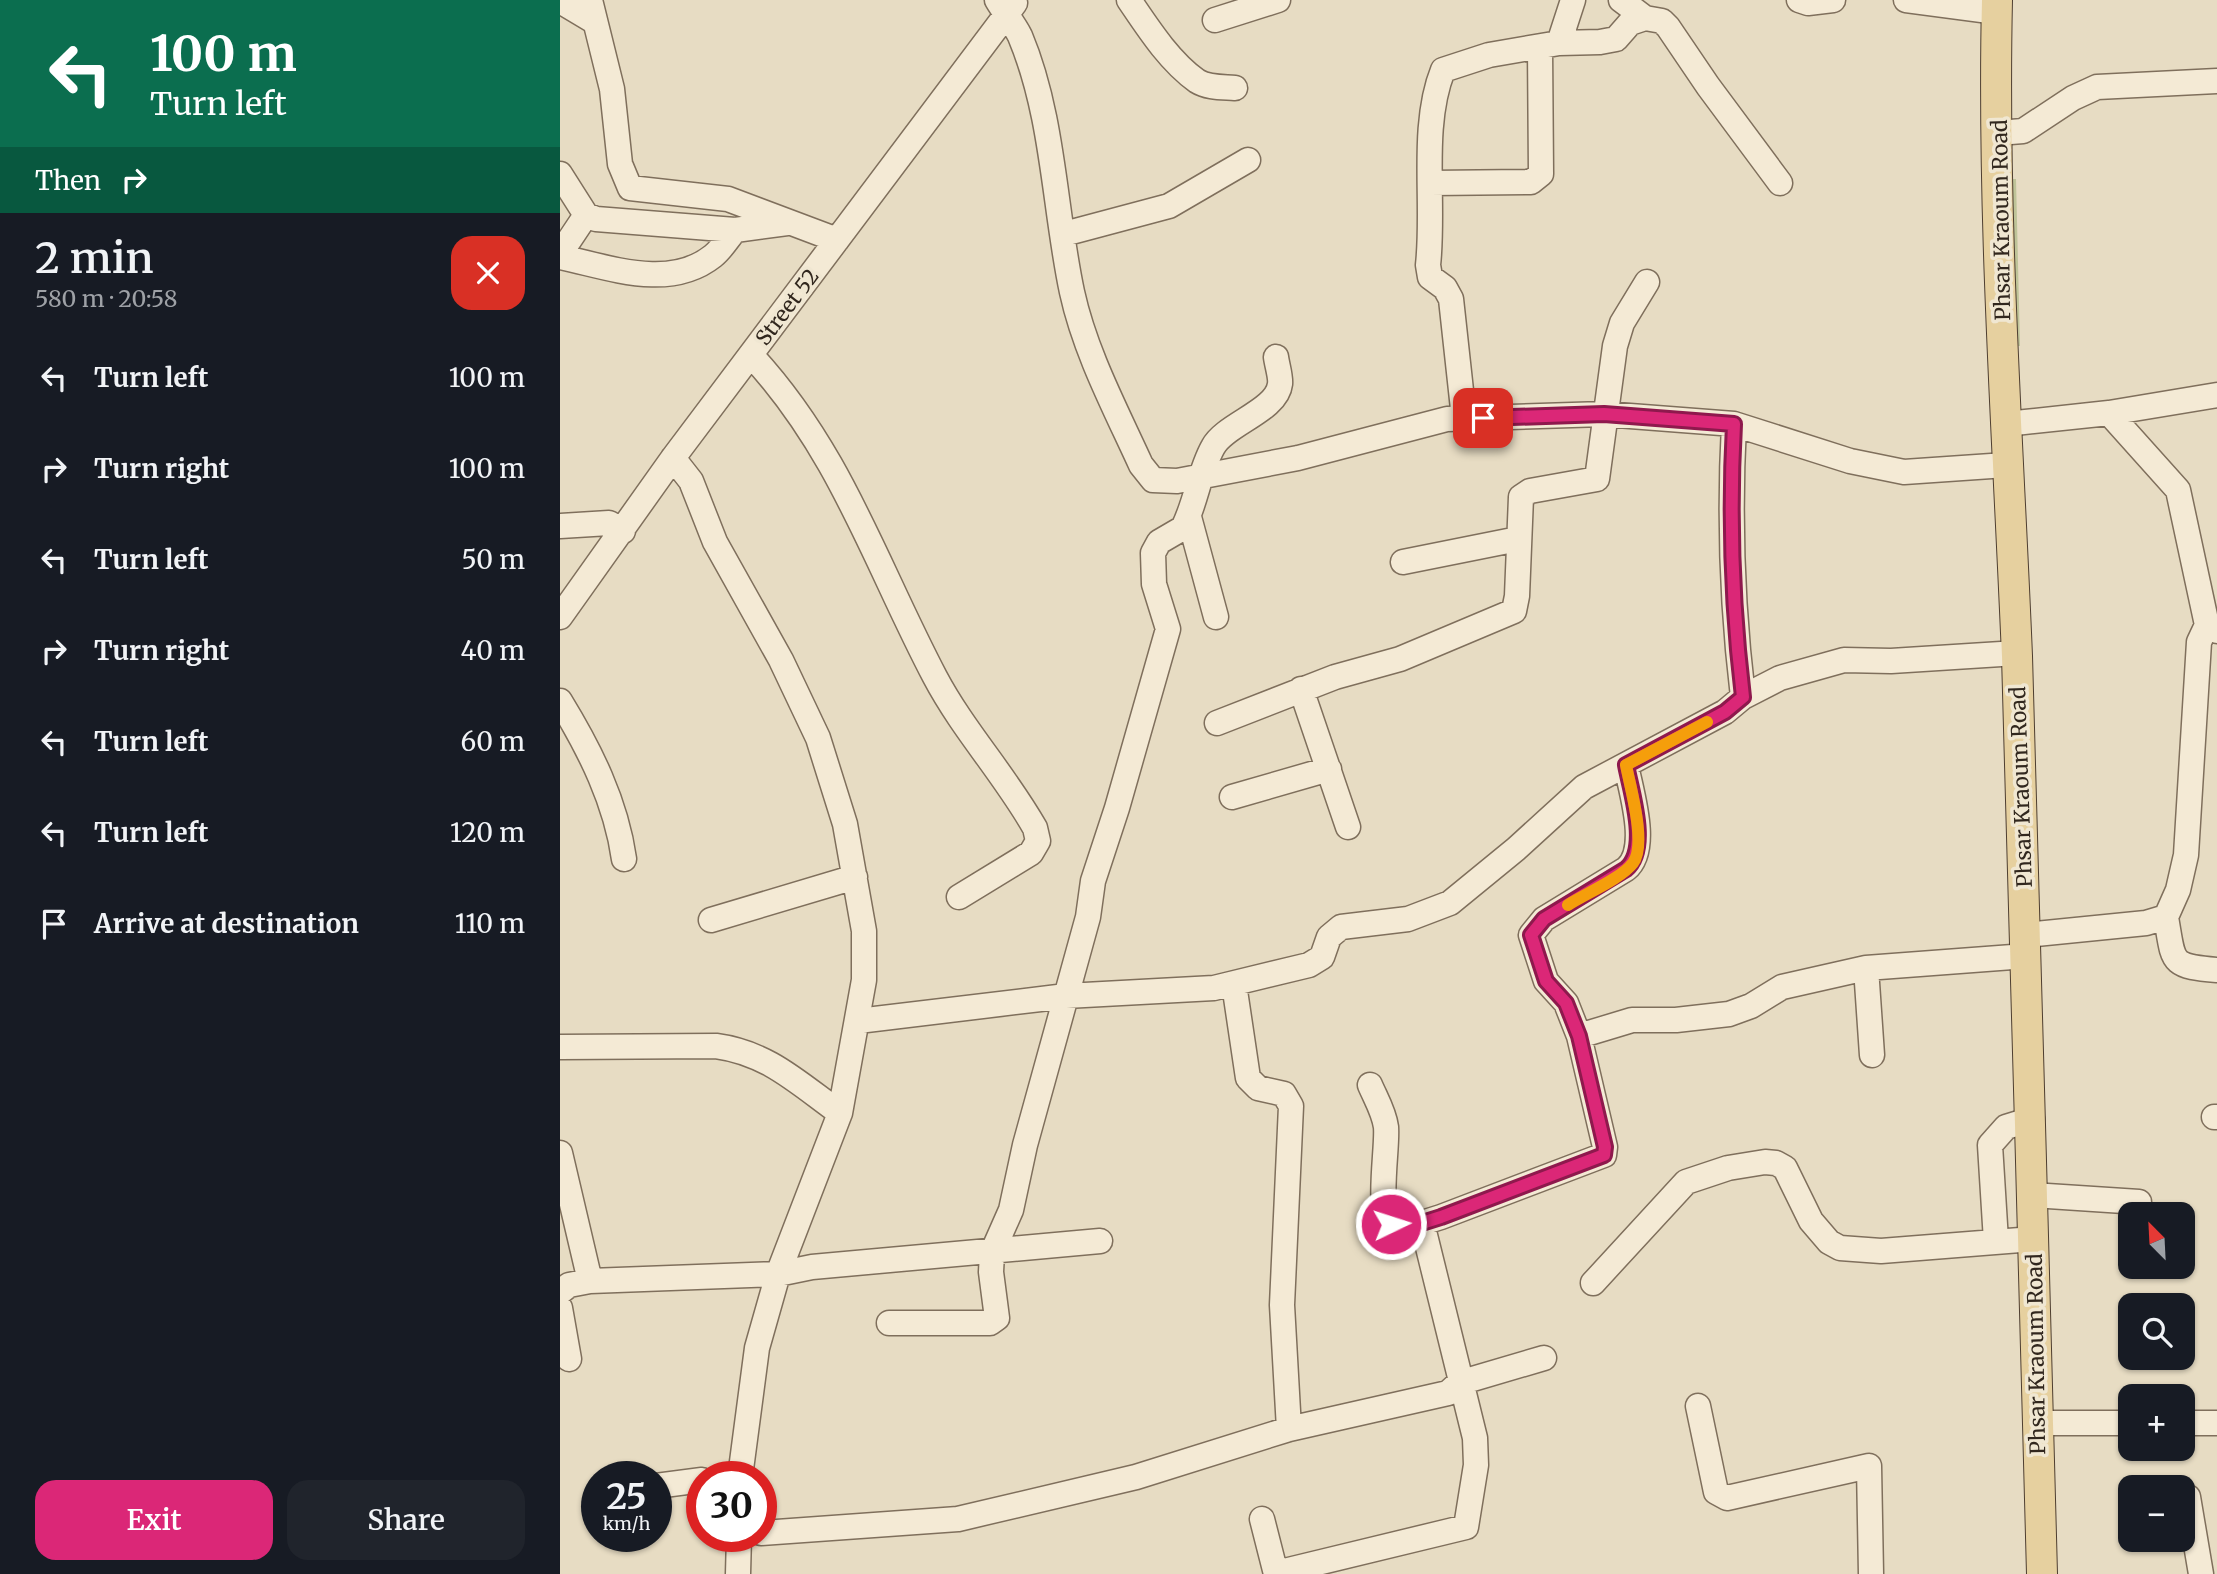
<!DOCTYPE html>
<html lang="en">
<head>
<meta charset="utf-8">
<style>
	:root { --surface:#171b24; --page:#20242c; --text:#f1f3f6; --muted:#9ea1a6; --accent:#db2777 }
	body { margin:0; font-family:Merriweather,serif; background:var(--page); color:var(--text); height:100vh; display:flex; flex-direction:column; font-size:26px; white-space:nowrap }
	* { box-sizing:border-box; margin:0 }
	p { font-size:23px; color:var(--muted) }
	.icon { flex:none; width:38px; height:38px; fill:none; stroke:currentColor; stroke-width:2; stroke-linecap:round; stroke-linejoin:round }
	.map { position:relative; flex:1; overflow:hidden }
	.details { display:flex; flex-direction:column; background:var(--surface); width:560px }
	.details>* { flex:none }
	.guide { background:#0b6e4f; color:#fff; overflow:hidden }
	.needle { width:46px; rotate:336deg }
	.controls { position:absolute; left:1558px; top:1202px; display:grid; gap:14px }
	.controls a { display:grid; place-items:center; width:77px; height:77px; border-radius:14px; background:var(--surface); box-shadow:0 2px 5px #0004; font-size:35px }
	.speed { position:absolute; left:21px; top:1461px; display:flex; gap:14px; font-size:35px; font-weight:700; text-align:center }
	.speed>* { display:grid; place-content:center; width:91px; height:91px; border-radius:50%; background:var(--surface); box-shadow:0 2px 5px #0004; line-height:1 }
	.speed small { font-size:18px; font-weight:400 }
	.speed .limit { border:10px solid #d22; background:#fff; color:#111 }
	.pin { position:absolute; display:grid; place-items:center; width:60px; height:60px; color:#fff; margin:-30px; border-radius:14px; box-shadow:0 4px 10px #0006 }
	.me { position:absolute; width:77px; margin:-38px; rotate:86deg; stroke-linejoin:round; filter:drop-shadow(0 0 5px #0008) }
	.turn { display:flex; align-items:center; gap:24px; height:147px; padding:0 35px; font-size:32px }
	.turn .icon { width:91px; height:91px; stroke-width:2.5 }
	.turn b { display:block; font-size:49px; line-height:60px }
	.then { display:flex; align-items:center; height:66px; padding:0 35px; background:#0003; gap:14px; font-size:26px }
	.round { display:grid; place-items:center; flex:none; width:74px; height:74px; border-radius:21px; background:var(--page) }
	.headline { display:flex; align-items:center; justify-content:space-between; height:119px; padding:0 35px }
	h1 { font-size:42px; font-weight:600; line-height:52px }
	.button { display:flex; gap:14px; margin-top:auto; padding:14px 35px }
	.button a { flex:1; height:80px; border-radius:21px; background:var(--accent); color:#fff; font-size:28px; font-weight:600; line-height:80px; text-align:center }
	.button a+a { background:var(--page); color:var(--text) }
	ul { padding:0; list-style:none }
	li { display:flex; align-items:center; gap:21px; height:91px; padding:0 35px }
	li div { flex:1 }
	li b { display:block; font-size:26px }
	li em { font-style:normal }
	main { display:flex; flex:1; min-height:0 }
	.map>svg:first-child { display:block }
</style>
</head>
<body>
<main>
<section class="details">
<div class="guide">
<div class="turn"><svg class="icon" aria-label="left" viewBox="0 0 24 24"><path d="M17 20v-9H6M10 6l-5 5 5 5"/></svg><div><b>100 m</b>Turn left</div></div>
<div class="then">Then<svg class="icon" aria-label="right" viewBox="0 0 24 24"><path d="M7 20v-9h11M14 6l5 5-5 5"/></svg></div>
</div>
<div class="headline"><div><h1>2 min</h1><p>580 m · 20:58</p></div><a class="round" style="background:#d93025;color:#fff"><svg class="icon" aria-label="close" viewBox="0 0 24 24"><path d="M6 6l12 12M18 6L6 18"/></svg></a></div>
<ul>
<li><svg class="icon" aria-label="left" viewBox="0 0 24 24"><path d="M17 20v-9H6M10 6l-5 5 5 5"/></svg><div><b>Turn left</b></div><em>100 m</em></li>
<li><svg class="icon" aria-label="right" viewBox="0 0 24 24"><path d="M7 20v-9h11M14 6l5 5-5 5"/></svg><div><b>Turn right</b></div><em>100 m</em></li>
<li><svg class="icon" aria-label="left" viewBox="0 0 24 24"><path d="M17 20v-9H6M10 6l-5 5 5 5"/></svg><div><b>Turn left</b></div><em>50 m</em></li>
<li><svg class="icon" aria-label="right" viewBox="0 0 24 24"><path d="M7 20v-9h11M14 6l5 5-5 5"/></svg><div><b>Turn right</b></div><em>40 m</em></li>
<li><svg class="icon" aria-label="left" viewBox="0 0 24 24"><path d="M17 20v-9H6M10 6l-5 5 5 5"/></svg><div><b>Turn left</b></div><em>60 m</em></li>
<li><svg class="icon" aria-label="left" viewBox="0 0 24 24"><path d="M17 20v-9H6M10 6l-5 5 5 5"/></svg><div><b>Turn left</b></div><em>120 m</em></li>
<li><svg class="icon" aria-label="arrive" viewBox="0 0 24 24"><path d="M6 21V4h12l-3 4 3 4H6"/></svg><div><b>Arrive at destination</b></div><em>110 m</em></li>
</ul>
<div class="button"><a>Exit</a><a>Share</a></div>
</section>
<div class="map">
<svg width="1657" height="1574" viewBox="0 0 1657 1574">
	<rect width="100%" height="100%" fill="#e7dcc3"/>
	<!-- green -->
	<path fill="#bfc499" d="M 1443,179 L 1456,179 L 1460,346 L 1447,346 Z"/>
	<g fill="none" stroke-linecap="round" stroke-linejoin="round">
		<!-- minor casing -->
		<g stroke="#7f6f5c" stroke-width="27">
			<path id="minor" d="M 30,0 L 52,89 L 60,164 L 70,188 L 168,199 L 277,240
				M 437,0 C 444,12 454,24 460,36 C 494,117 494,208 512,292 C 525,352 556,410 581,465 L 593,480 L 617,481 L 738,458 L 887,419 L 1044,414 L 1174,424 L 1290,461 L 1344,472 L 1446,465
				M 569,0 C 588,28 609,61 637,81 C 648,88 663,87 675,88
				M 1239,0 L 1248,3 L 1273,0
				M 1346,0 L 1437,12
				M 0,1 L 35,22
				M 1085,18 L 1102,21 L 1108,27 L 1148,86 L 1220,183
				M 655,20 L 718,0
				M 999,43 L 1013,0
				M 1438,133 L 1463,131 L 1513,98 L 1537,87 L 1657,81
				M 0,174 L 26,215 L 36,219 L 175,230 L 227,223
				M 871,183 L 971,182 L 981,174 L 980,49
				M 504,234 L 609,206 L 688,160
				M 0,254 L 26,215
				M 0,257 C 49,267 109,291 153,256 C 162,249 168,238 175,230
				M 191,355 C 281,452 315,563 375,677 C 403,730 445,775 475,828 L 478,841 L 471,853 L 399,897
				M 1549,413 L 1618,490 L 1647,625 L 1657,631
				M 904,418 L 891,299 L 885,288 L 870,277 L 868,265 C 875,203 860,127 883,70 L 929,55 L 999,43 L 1040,42 L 1056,39 L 1070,23 L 1085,18 L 1061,0
				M 1174,424 C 1169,516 1172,606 1183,697
				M 1446,424 L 1549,413 L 1657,395
				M 113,458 L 131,481 L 155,542 L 221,660 L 258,738 L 285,824 L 304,931 L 304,980 L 280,1113 L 218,1274 L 197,1348 L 180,1477
				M 629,517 L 656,617
				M 0,526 L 49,523 L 63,531
				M 843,562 L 958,539
				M 0,617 L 113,458 L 455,3
				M 741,689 L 788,827
				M 0,701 C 30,750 56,802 64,859
				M 657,723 L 775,677 L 840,659 L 954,611 L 957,596 L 961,497 L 970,491 L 1037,479 L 1055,346 L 1062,323 L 1087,282
				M 672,797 L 769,769
				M 1606,917 C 1614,963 1609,966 1657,970
				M 151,920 L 295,877
				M 1466,935 L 1586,923 L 1606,917 L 1618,890 L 1626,855 L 1639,642 L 1647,625
				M 1306,968 L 1312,1055
				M 674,984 L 688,1078 L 698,1088 L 724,1094 L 731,1106 L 722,1305 L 729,1429
				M 298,1021 L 506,996 L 654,988 L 749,965 L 762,957 L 769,937 L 781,927 L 848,919 L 890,903 L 956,849 L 1024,787 L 1165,712 L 1183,697 L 1220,678 L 1284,660 L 1331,661 L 1457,653
				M 1019,1036 L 1072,1020 L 1116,1020 L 1169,1014 L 1191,1006 L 1222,987 L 1306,968 L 1466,956
				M 0,1047 L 156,1046 C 208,1053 238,1083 280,1113
				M 810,1085 C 816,1099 824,1112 826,1127 C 828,1148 816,1211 831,1224 L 862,1223 L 881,1217 L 1044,1155 L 1045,1147 L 1019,1036 L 1006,1003 L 986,981 L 971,935 L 984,919 L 1066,869 C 1090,849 1071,792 1066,765
				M 1654,1117 L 1657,1117
				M 0,1153 L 30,1281
				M 1472,1195 L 1579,1202
				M 1436,1241 L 1430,1145 L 1446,1127 L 1472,1119
				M 1033,1283 L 1126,1182 L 1168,1168 L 1205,1162 L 1216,1163 L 1225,1168 L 1251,1221 L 1269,1242 L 1280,1248 L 1321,1251 L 1473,1239
				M 0,1292 L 9,1285 L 30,1281 L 218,1274 L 252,1267 L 540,1241
				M 0,1308 L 9,1359
				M 329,1323 L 430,1323 L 437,1318 L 431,1272 L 432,1253 L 451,1210 L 465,1145 L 528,917 L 533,881 L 557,808 L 608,629 L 594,584 L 593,553 L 599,542 L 623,528 C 636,503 639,472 653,447 C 665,424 717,411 720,384 C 721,377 717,365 716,357
				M 1138,1406 L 1156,1492 L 1167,1498 L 1309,1466 L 1311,1574
				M 1477,1423 L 1570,1423
				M 1622,1423 L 1657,1423
				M 96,1486 L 142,1480
				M 1628,1497 L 1641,1574
				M 702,1519 L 716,1574
				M 201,1533 L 398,1519 L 576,1477 L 729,1429 L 888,1393 L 899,1383 L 984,1358
				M 716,1573 L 906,1527 L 916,1465 L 915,1438 L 862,1223
				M 178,1574 L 179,1536"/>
		</g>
		<!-- major casing -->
		<g stroke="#4e3e30" stroke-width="32">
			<path id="major" d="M 1437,0 C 1432,219 1448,438 1457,656 C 1468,962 1472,1268 1482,1574"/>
		</g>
		<!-- minor -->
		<use href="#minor" stroke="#f4ead5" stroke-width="24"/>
		<!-- major -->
		<use href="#major" stroke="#e6d09f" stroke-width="30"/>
	</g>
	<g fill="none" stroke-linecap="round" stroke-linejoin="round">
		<!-- route casing -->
		<g stroke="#8e194d" stroke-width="18">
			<path id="route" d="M 831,1224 L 862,1223 L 881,1217 L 1044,1155 L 1045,1147 L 1019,1036 L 1006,1003 L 986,981 L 971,935 L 984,919 L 1066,869 C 1090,849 1071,792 1066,765 L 1165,712 L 1183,697 C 1172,606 1169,516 1174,424 L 1044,414 L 923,418"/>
		</g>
		<!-- route -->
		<use href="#route" stroke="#db2777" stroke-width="12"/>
		<!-- slow -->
		<path stroke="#f59e0b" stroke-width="12" d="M 1008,905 C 1025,894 1062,878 1073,863 C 1087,844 1070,787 1066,765 L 1147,722"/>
	</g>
	<g text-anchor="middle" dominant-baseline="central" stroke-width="7" stroke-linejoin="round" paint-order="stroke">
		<!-- street labels -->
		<g font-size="21" fill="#31271e" stroke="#f0e7d2">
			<text transform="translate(1441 220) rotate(-91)">Phsar Kraoum Road</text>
			<text transform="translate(227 307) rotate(-53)">Street 52</text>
			<text transform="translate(1461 787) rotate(-92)">Phsar Kraoum Road</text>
			<text transform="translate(1476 1354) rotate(-91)">Phsar Kraoum Road</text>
		</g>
	</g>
</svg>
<div class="controls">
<a><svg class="needle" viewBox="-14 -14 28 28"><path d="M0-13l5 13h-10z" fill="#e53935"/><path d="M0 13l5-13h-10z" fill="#9ea1a6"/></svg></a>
<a><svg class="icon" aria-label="search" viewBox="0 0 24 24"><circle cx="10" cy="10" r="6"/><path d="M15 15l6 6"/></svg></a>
<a>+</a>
<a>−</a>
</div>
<div class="speed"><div>25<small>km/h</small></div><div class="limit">30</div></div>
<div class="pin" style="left:923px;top:418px;background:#d93025"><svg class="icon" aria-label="arrive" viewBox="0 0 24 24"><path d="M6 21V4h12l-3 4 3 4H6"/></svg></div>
<svg class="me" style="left:831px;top:1224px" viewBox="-20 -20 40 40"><circle r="17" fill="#db2777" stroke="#fff" stroke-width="3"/><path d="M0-11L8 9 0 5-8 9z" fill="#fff"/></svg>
</div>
</main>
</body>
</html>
